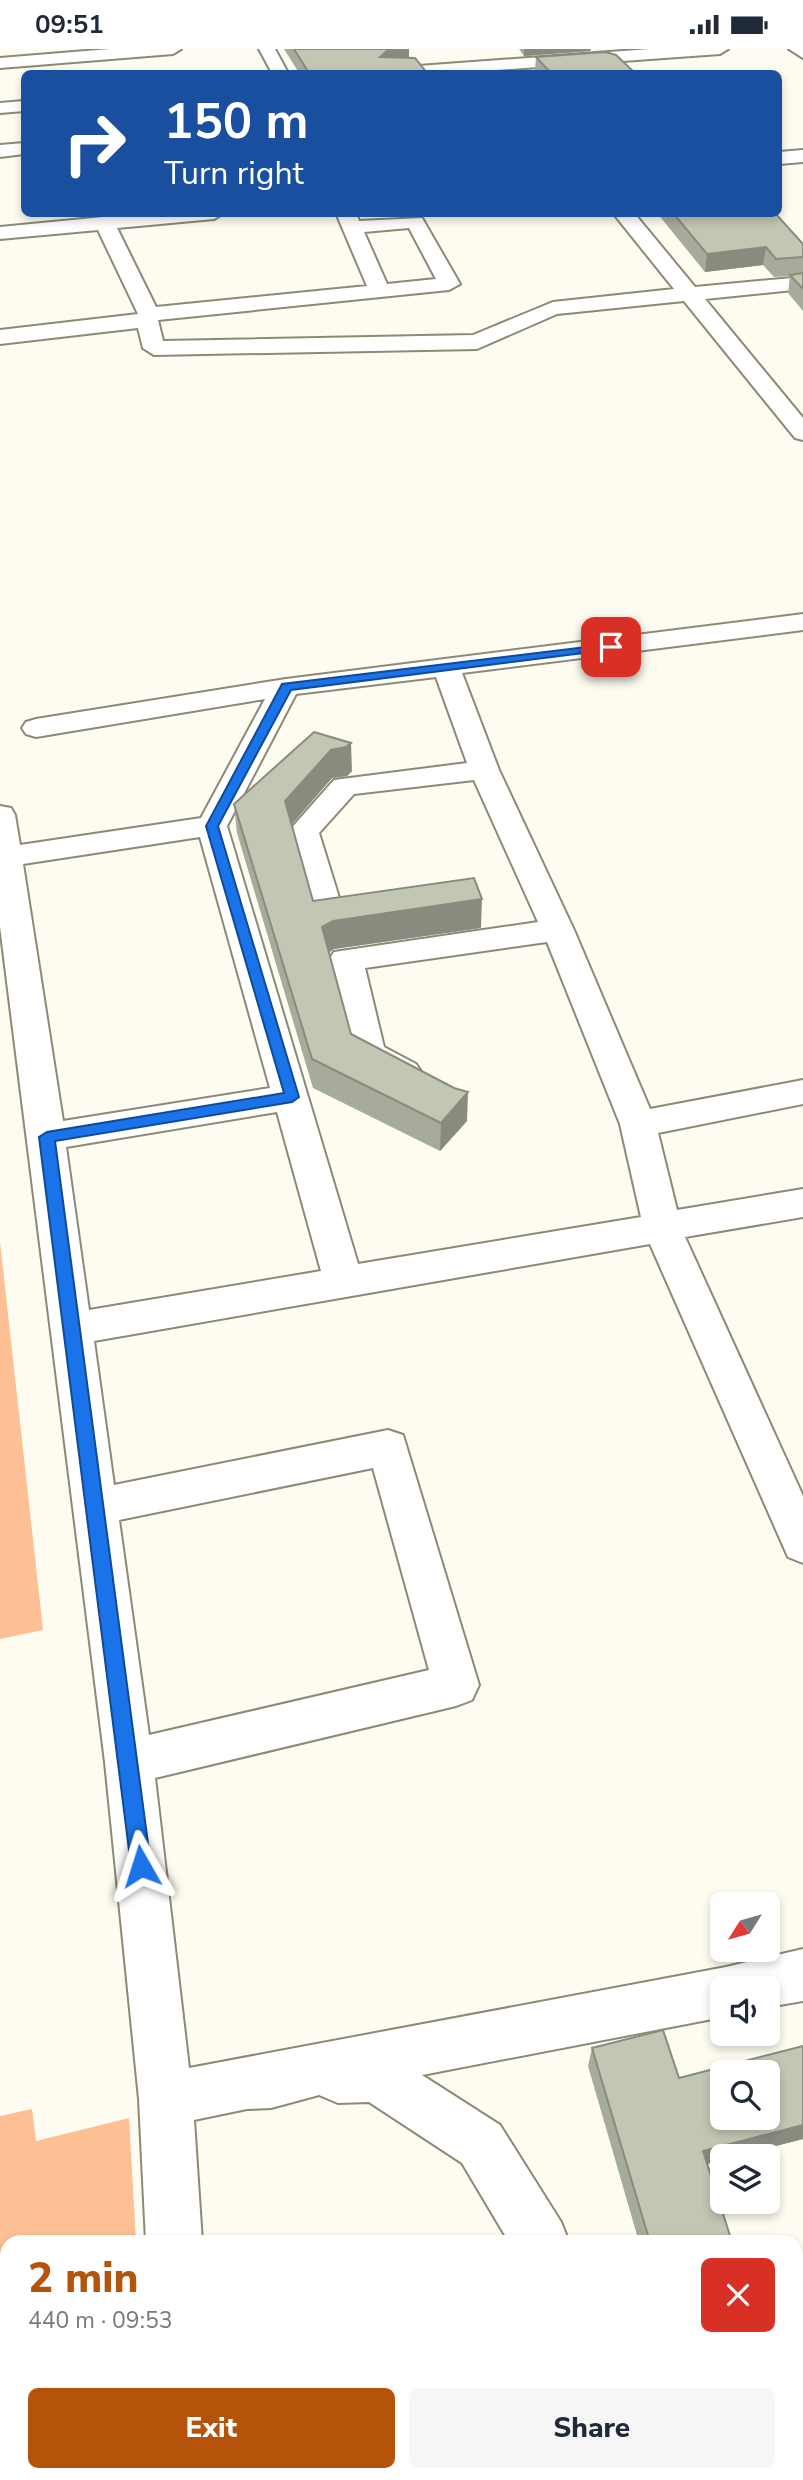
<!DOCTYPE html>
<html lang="en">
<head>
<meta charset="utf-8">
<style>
	:root { --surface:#fff; --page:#f6f6f7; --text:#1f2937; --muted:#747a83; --accent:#b45309 }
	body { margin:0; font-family:"Nunito Sans",sans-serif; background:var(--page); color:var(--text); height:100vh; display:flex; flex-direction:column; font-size:26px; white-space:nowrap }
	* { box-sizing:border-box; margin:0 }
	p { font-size:23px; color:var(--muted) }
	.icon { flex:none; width:38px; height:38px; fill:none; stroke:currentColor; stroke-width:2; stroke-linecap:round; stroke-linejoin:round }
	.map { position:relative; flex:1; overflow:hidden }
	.details { position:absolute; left:0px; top:2186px; width:803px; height:247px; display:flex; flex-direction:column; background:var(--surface); border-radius:21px 21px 0 0; box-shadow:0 4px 10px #0003 }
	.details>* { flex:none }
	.banner { position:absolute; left:21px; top:21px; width:761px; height:147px; border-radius:10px; box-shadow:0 4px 10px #0003; background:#1a4fa0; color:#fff; overflow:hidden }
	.needle { width:46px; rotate:233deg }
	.buttons { position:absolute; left:710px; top:1843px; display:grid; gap:14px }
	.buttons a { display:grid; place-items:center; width:70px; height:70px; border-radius:10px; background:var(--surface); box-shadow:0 4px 10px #0003; font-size:35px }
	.pin { position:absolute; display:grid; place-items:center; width:60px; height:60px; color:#fff; margin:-30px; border-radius:14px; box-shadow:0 4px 10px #0006 }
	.me { position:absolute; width:77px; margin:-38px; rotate:354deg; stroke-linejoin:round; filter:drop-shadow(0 0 5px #0008) }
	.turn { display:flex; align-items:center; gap:24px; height:147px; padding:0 28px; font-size:32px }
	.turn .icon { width:91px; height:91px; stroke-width:2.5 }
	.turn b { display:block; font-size:49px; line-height:60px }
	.round { display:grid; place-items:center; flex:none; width:74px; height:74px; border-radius:10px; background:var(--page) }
	.head { display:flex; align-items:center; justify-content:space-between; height:119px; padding:0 28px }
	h1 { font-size:42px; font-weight:800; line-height:52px; color:var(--accent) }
	.primary-button { display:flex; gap:14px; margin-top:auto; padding:14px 28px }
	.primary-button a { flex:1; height:80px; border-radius:10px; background:var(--accent); color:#fff; font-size:28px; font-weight:800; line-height:80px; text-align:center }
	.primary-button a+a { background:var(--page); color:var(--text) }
	.status { display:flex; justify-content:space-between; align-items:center; height:49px; padding:0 35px; background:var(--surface); direction:ltr }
	.status svg { height:19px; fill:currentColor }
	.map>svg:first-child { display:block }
</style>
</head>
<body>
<div class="status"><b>09:51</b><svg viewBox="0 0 49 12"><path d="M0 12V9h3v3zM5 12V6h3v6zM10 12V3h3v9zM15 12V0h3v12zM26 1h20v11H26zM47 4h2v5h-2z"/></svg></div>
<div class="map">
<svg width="803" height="2431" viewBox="0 0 803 2431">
	<rect width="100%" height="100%" fill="#fefcf0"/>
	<!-- green -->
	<path fill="#fdbf94" d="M 0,1193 L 43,1581 L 0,1590 Z
		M 32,2060 L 36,2092 L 129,2069 L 136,2193 L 7,2193 L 7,2426 L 151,2426 L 151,2431 L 6,2431 L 0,2350 L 0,2067 Z"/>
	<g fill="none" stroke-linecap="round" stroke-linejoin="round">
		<!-- minor casing -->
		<g stroke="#8d8977" stroke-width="4">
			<path id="minor" d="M 110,0 L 181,0 L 173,5 L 0,19 L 0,9 Z
				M 259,0 L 275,0 L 288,24 L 272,24 Z
				M 650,0 L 728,0 L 720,5 L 455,24 L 382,24 L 391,19 Z
				M 789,0 L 803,0 L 803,9 Z
				M 24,52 L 24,62 L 0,64 L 0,54 Z
				M 24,94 L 24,105 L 0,108 L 0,96 Z
				M 803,101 L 803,113 L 779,115 L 779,103 Z
				M 145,164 L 224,164 L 214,170 L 117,179 L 156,258 L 367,237 L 336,164 L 356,164 L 359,172 L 422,169 L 460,235 L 449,241 L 158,271 L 163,292 L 473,286 L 553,253 L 674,240 L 613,164 L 634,164 L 695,238 L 803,228 L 803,240 L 705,250 L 803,369 L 803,391 L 795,389 L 684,252 L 557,265 L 477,300 L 154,306 L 143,299 L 138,279 L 0,295 L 0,281 L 138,265 L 98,181 L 0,190 L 0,178 ZM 409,179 L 436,230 L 387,235 L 364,183 Z
				M 803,565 L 803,581 L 462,624 L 499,721 L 574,881 L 650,1060 L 803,1031 L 803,1055 L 658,1084 L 677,1161 L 803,1140 L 803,1168 L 685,1188 L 803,1447 L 803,1514 L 788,1508 L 650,1195 L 94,1292 L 114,1436 L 388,1381 L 403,1386 L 479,1636 L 472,1651 L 456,1657 L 155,1729 L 189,2019 L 726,1918 L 803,1900 L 803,1952 L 768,1958 L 768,1939 L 723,1939 L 723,1968 L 422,2026 L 500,2076 L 561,2173 L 569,2193 L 509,2193 L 462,2114 L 369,2053 L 338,2054 L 319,2046 L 271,2059 L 247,2060 L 194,2071 L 202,2193 L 146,2193 L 139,2050 L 105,1713 L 0,877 L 0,757 L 11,759 L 15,766 L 20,796 L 201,769 L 265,650 L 36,688 L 26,685 L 22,679 L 26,673 L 36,670 L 286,630 ZM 436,628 L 467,714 L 334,731 L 288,783 L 309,855 L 314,862 L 325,865 L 336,862 L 341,855 L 319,784 L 354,745 L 474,731 L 538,873 L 334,903 L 329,911 L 351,1005 L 356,1013 L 404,1036 L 416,1033 L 422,1024 L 416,1015 L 384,998 L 365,919 L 547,893 L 620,1075 L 641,1168 L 358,1215 L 227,777 L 296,645 ZM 200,788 L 270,1039 L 63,1072 L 23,815 ZM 277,1063 L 321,1222 L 89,1261 L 66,1098 ZM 373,1419 L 429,1621 L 149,1686 L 119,1471 Z
				M 156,2426 L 216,2426 L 216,2431 L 156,2431 Z
				M 587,2426 L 647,2426 L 646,2431 L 586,2431 Z"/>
		</g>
		<!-- minor -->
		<use href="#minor" fill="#fff" fill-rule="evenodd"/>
	</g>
	<!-- wall -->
	<path fill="#a7ab9b" d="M 284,0 L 409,0 L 409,9 L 427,24 L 299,24 Z
		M 519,0 L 591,0 L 590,2 L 524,7 Z
		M 536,8 L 635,24 L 538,24 L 535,21 Z
		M 657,164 L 775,164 L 803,195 L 803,262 L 788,244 L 790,227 L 774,228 L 763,216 L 705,223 Z
		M 352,722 L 347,727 L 332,729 L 291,775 L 313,852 L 481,879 L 334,900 L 329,904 L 351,985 L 467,1072 L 440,1102 L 313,1039 L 237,784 L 234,755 Z
		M 592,1999 L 679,2029 L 803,2090 L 737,2107 L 723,2107 L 723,2111 L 707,2115 L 732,2193 L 639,2193 L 588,2017 Z
		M 707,2426 L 796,2426 L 803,2431 L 709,2431 Z"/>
	<!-- shaded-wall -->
	<path fill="#888b7e" d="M 389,0 L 409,0 L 409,12 L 380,8 Z
		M 524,0 L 591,0 L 590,2 L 524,7 Z
		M 766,198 L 763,216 L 705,223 L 707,205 Z
		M 351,694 L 352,722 L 347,727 L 332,729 L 287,781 L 285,752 L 331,701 Z
		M 482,850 L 481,879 L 334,900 L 323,907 L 322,878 L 333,872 Z
		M 468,1043 L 467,1072 L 440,1102 L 441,1074 Z
		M 803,2076 L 803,2090 L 737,2107 L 723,2107 L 723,2111 L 695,2118 L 703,2102 Z
		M 803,2365 L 803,2372 L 796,2374 L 796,2367 Z"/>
	<!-- building -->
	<path fill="#c2c7b4" stroke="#888b7e" stroke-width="2" fill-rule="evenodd" d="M 294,0 L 389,0 L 380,8 L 415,9 L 427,24 L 309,24 Z
		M 605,3 L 616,6 L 635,24 L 551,24 L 536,8 Z
		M 673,164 L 775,164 L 803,195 L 803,208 L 776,210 L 766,198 L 707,205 Z
		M 803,224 L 803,240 L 790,226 Z
		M 314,683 L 351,694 L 346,698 L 331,701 L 285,752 L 313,852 L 474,829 L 482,850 L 333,872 L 322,878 L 351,985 L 454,1039 L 468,1043 L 441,1074 L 312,1010 L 234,755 Z
		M 663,1981 L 679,2029 L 803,1997 L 803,2076 L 703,2102 L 732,2193 L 650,2193 L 592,1999 ZM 723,2023 L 768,2023 L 768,2068 L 723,2068 Z
		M 800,2251 L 803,2260 L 803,2365 L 796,2367 L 796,2252 Z
		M 796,2393 L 803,2414 L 803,2431 L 720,2431 L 719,2426 L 796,2426 Z"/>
	<!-- route -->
	<path fill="#1a73e8" stroke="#114b97" stroke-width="2" d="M 611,595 L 617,598 L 615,600 L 291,641 L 218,777 L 299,1048 L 292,1053 L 55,1092 L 151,1817 L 148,1824 L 141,1827 L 134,1824 L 131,1817 L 39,1088 L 47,1083 L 284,1044 L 206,777 L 282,635 Z"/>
</svg>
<div class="buttons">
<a><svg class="needle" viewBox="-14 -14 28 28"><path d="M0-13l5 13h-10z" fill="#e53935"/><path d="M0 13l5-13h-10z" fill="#747a83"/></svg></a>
<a><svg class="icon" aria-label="sound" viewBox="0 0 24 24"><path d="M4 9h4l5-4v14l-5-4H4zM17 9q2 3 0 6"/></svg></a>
<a><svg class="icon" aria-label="search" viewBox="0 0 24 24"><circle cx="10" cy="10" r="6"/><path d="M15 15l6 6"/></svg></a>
<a><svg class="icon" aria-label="layers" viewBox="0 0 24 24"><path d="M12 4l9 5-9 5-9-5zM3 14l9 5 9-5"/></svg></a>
</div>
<div class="pin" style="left:611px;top:598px;background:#d93025"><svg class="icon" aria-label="arrive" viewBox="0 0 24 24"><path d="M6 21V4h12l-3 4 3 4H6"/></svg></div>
<svg class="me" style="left:141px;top:1817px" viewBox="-20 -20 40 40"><path d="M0-17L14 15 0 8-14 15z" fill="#1a73e8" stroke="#fff" stroke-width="4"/></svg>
<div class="banner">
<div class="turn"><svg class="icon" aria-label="right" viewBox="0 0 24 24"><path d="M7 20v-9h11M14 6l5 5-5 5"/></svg><div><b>150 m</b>Turn right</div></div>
</div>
<section class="details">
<div class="head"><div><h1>2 min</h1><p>440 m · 09:53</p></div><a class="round" style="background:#d93025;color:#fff"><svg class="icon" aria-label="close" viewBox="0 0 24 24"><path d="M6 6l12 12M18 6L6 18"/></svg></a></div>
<div class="primary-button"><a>Exit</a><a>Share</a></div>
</section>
</div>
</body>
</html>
